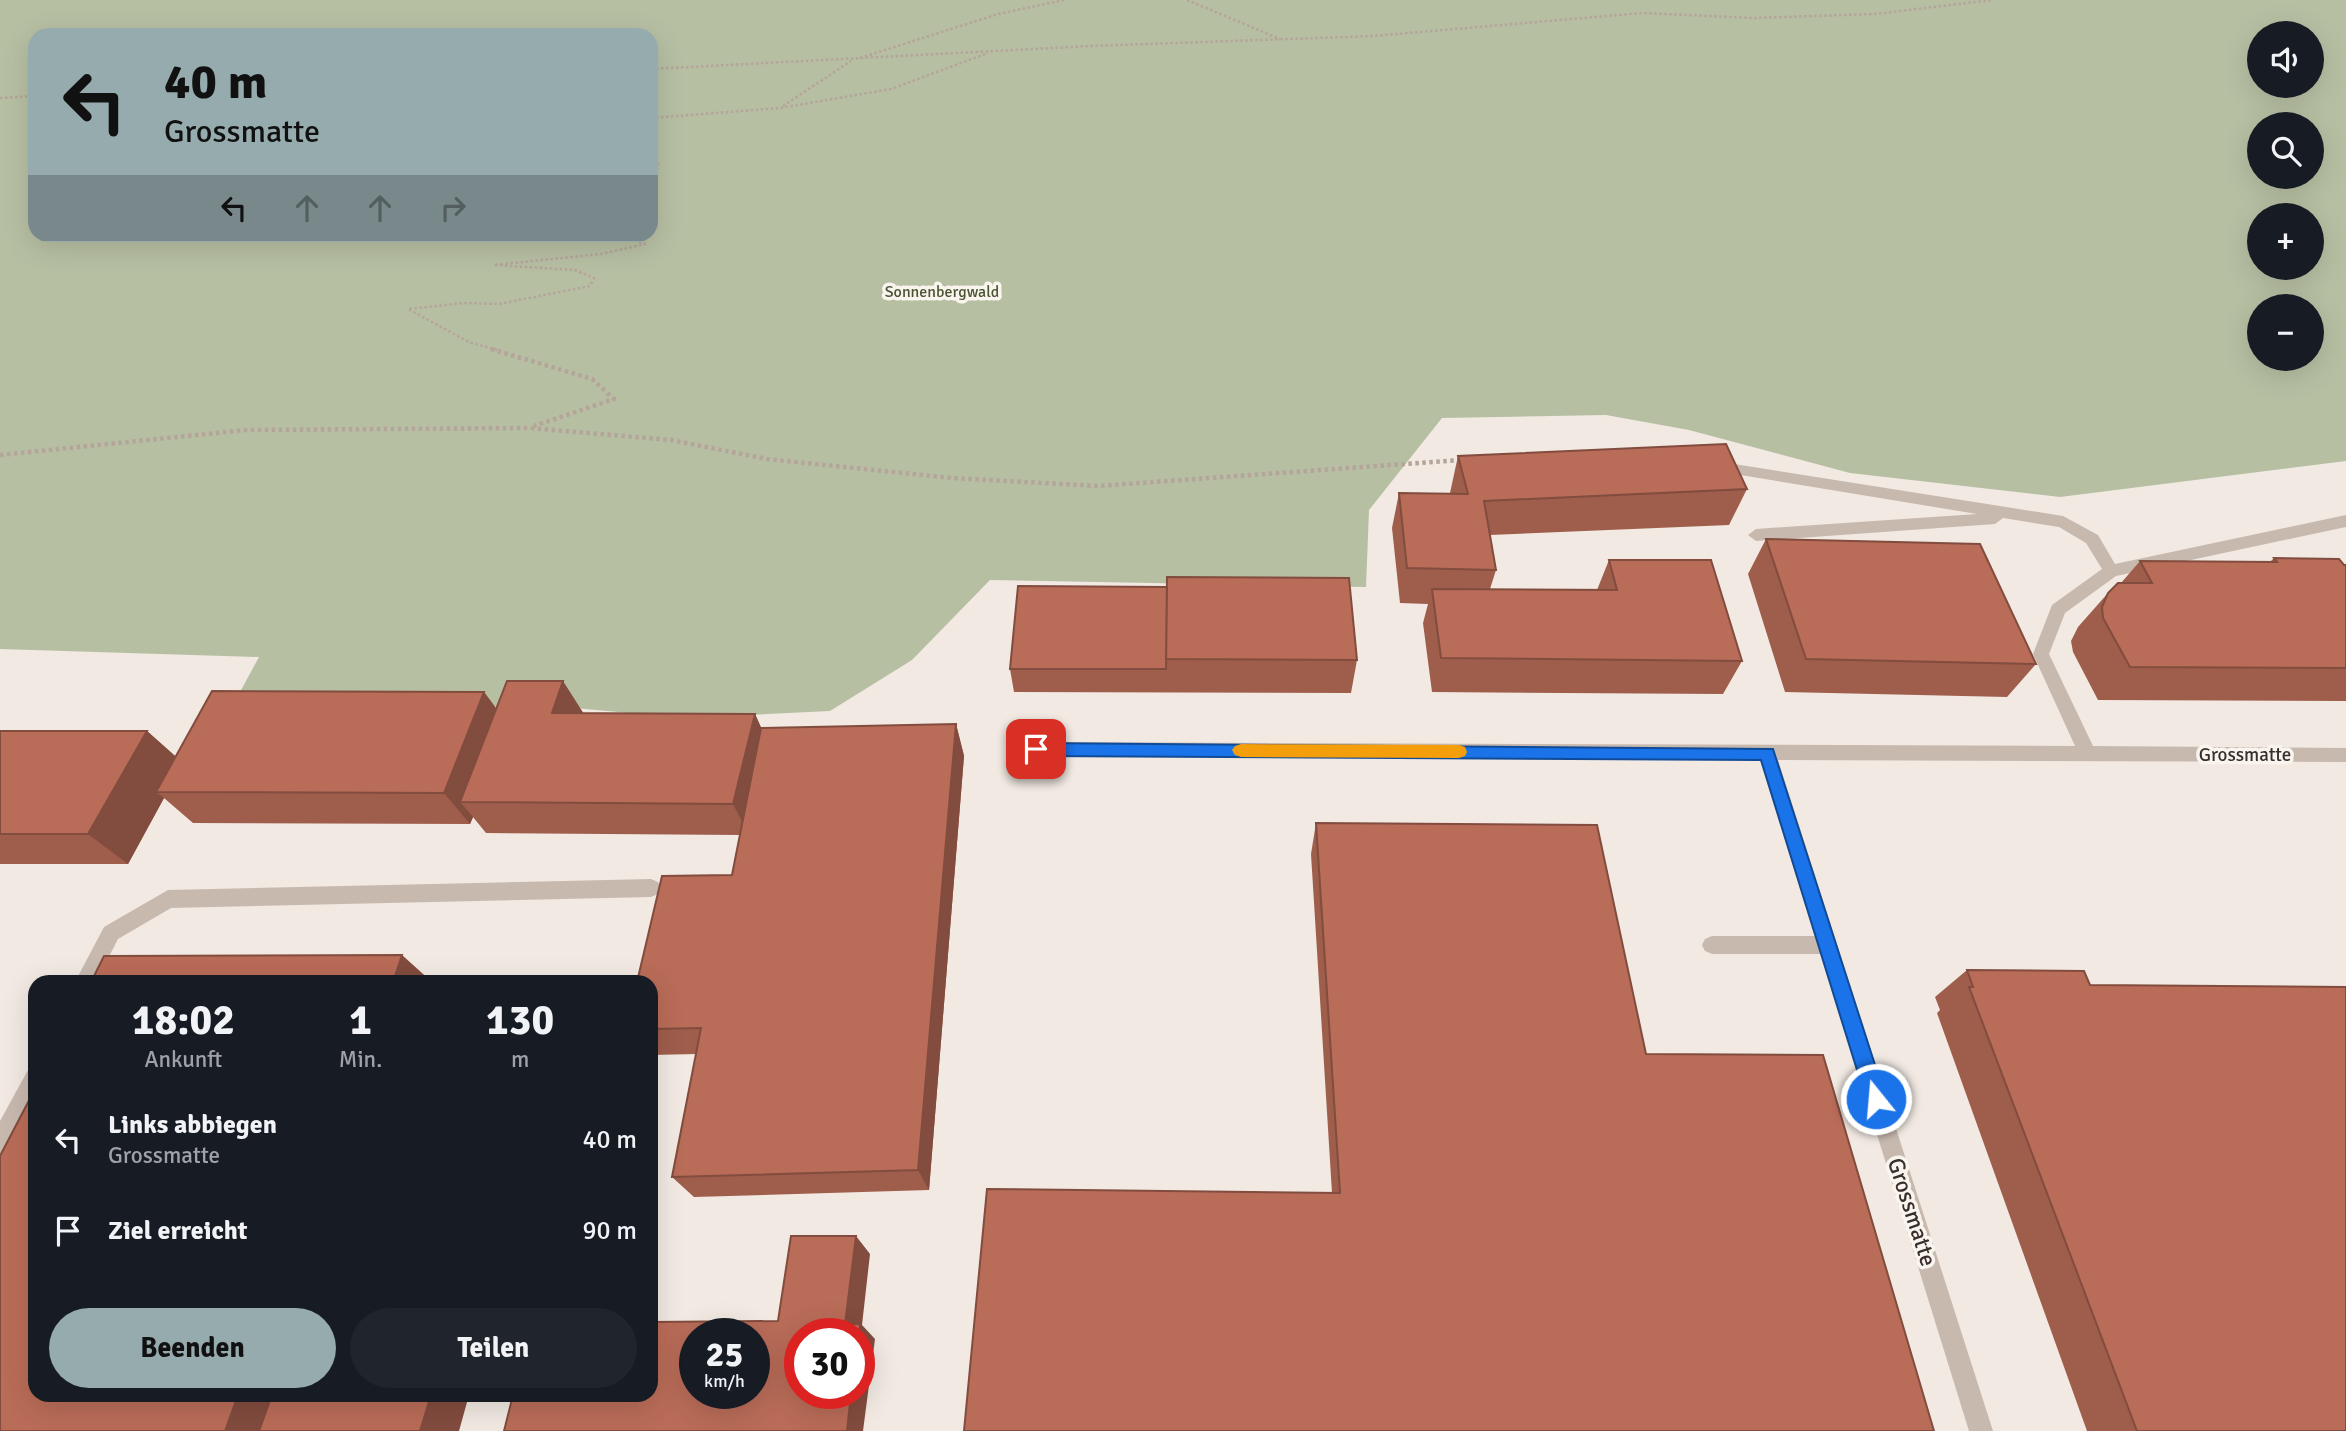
<!DOCTYPE html>
<html lang="de">
<head>
<meta charset="utf-8">
<style>
	:root { --surface:#171b24; --page:#20242c; --text:#f1f3f6; --muted:#9ea1a6; --accent:#96abae }
	body { margin:0; font-family:Signika,sans-serif; background:var(--page); color:var(--text); height:100vh; display:flex; flex-direction:column; font-size:26px; white-space:nowrap }
	* { box-sizing:border-box; margin:0 }
	p { font-size:23px; color:var(--muted) }
	.icon { flex:none; width:38px; height:38px; fill:none; stroke:currentColor; stroke-width:2; stroke-linecap:round; stroke-linejoin:round }
	.map { position:relative; flex:1; overflow:hidden }
	.side { position:absolute; left:28px; top:975px; width:630px; height:427px; display:flex; flex-direction:column; background:var(--surface); border-radius:21px; box-shadow:0 7px 28px #0002 }
	.side>* { flex:none }
	.top-card { position:absolute; left:28px; top:28px; width:630px; height:214px; border-radius:21px; box-shadow:0 7px 28px #0002; background:#96abae; color:#111; overflow:hidden }
	.buttons { position:absolute; left:2247px; top:21px; display:grid; gap:14px }
	.buttons a { display:grid; place-items:center; width:77px; height:77px; border-radius:50%; background:var(--surface); box-shadow:0 7px 28px #0002; font-size:35px }
	.speed { position:absolute; left:679px; top:1318px; display:flex; gap:14px; font-size:35px; font-weight:700; text-align:center }
	.speed>* { display:grid; place-content:center; width:91px; height:91px; border-radius:50%; background:var(--surface); box-shadow:0 7px 28px #0002; line-height:1 }
	.speed small { font-size:18px; font-weight:400 }
	.speed .limit { border:10px solid #d22; background:#fff; color:#111 }
	.pin { position:absolute; display:grid; place-items:center; width:60px; height:60px; color:#fff; margin:-30px; border-radius:14px; box-shadow:0 4px 10px #0006 }
	.me { position:absolute; width:77px; margin:-38px; rotate:343deg; stroke-linejoin:round; filter:drop-shadow(0 0 5px #0008) }
	.turn { display:flex; align-items:center; gap:24px; height:147px; padding:0 21px; font-size:32px }
	.turn .icon { width:91px; height:91px; stroke-width:2.5 }
	.turn b { display:block; font-size:49px; line-height:60px }
	.lanes { display:flex; align-items:center; height:66px; padding:0 21px; background:#0003; justify-content:center; gap:35px; direction:ltr }
	.lanes .off { opacity:.35 }
	.eta { display:flex; justify-content:space-evenly; align-items:center; height:119px; text-align:center }
	.eta b { font-size:42px; font-weight:700; line-height:49px }
	.action { display:flex; gap:14px; margin-top:auto; padding:14px 21px }
	.action a { flex:1; height:80px; border-radius:42px; background:var(--accent); color:#111; font-size:28px; font-weight:700; line-height:80px; text-align:center }
	.action a+a { background:var(--page); color:var(--text) }
	ul { padding:0; list-style:none }
	li { display:flex; align-items:center; gap:21px; height:91px; padding:0 21px }
	li div { flex:1 }
	li b { display:block; font-size:26px }
	li em { font-style:normal }
	.map>svg:first-child { display:block }
</style>
</head>
<body>
<div class="map">
<svg width="2346" height="1431" viewBox="0 0 2346 1431">
	<rect width="100%" height="100%" fill="#f1e9e2"/>
	<!-- green -->
	<path fill="#b7bfa3" fill-rule="evenodd" d="M 0,0 L 2346,0 L 2346,461 L 2060,497 L 1850,473 L 1689,430 L 1606,415 L 1442,418 L 1369,510 L 1366,587 L 990,580 L 912,660 L 830,711 L 685,718 L 563,707 L 233,705 L 259,657 L 0,649 ZM 2259,33 L 2312,33 L 2312,86 L 2259,86 ZM 35,35 L 651,35 L 651,234 L 35,234 ZM 2259,124 L 2312,124 L 2312,177 L 2259,177 ZM 2259,215 L 2312,215 L 2312,268 L 2259,268 ZM 2259,306 L 2312,306 L 2312,359 L 2259,359 Z"/>
	<g fill="none" stroke-linecap="round" stroke-linejoin="round">
		<!-- path-far1 -->
		<path stroke="#b4a499" stroke-width="2.5" stroke-dasharray="2.5 2.5" stroke-linecap="butt" d="M 1187,0 L 1280,39
			M 860,58 L 998,14 L 1064,0
			M 651,69 L 1090,46 L 1373,36 L 1642,13 L 1754,18 L 1875,14 L 1992,0
			M 0,98 L 35,96
			M 783,106 L 851,61
			M 651,118 L 780,108 L 891,89 L 988,53
			M 651,157 L 659,163 L 651,168
			M 497,350 L 469,342 L 408,309 L 464,303 L 499,304 L 590,286 L 594,278 L 575,270 L 494,265 L 601,254 L 645,244 L 614,234"/>
		<!-- path -->
		<path stroke="#b4a499" stroke-width="4.5" stroke-dasharray="3.5 3.5" stroke-linecap="butt" d="M 491,349 L 592,379 L 614,399 L 534,426
			M 0,455 L 246,430 L 530,428 L 671,440 L 767,459 L 952,478 L 1097,486 L 1460,460"/>
		<!-- minor -->
		<path fill="#c8b9af" fill-rule="evenodd" d="M 1715,461 L 2063,516 L 2098,535 L 2115,564 L 2346,515 L 2346,527 L 2116,576 L 2065,613 L 2049,654 L 2093,746 L 2346,748 L 2346,762 L 1778,760 L 1993,1431 L 1969,1431 L 1821,954 L 1712,954 L 1705,951 L 1702,945 L 1705,939 L 1712,936 L 1815,936 L 1760,760 L 1036,756 L 1030,754 L 1027,749 L 1030,744 L 1036,742 L 2075,746 L 2033,654 L 2052,605 L 2102,569 L 2086,543 L 2059,527 L 2003,518 L 1995,524 L 1756,541 L 1748,535 L 1756,529 L 1977,514 L 1710,470 L 1707,466 Z
			M 651,879 L 658,882 L 661,888 L 658,894 L 651,897 L 171,908 L 118,939 L 96,982 L 75,982 L 104,927 L 168,890 Z
			M 35,1067 L 35,1098 L 8,1151 L 0,1154 L 0,1121 L 28,1070 Z"/>
	</g>
	<!-- wall -->
	<path fill="#9f5d4c" d="M 1458,456 L 1747,489 L 1729,525 L 1490,535 L 1496,570 L 1490,589 L 1597,590 L 1609,560 L 1742,661 L 1723,694 L 1432,692 L 1423,623 L 1428,604 L 1400,603 L 1392,528 L 1399,493 L 1450,493 Z
		M 1766,539 L 2036,664 L 2007,697 L 1785,692 L 1748,574 Z
		M 2274,558 L 2346,565 L 2346,701 L 2098,700 L 2073,652 L 2071,641 L 2078,627 L 2108,593 L 2121,583 L 2140,561 L 2270,562 Z
		M 1018,586 L 1357,660 L 1351,693 L 1014,692 L 1010,669 Z
		M 484,692 L 496,709 L 583,713 L 755,714 L 761,728 L 956,724 L 964,756 L 929,1190 L 694,1197 L 672,1177 L 696,1054 L 651,1055 L 651,982 L 732,875 L 740,835 L 486,833 L 473,817 L 470,824 L 193,823 L 164,798 L 128,864 L 0,864 L 0,731 L 147,731 L 176,757 Z
		M 1316,823 L 1646,1054 L 1934,1431 L 1332,1193 L 1311,854 Z
		M 1967,970 L 2090,985 L 2346,1431 L 2087,1431 L 1937,1013 L 1940,1010 L 1935,997 Z"/>
	<!-- shaded-wall -->
	<path fill="#824c3e" d="M 563,681 L 584,714 L 552,713 Z
		M 484,692 L 508,724 L 460,802 L 473,817 L 470,824 L 444,793 Z
		M 755,714 L 770,747 L 749,835 L 733,804 Z
		M 956,724 L 964,756 L 929,1190 L 918,1170 Z
		M 147,731 L 183,763 L 156,792 L 164,798 L 128,864 L 88,834 Z
		M 402,955 L 432,982 L 393,982 Z
		M 856,1236 L 870,1254 L 862,1325 L 875,1339 L 863,1431 L 847,1431 L 851,1393 L 859,1393 L 859,1334 L 845,1324 Z
		M 238,1395 L 287,1395 L 274,1431 L 225,1431 Z
		M 431,1395 L 469,1395 L 459,1431 L 420,1431 Z"/>
	<!-- building -->
	<path fill="#b96c58" stroke="#824c3e" stroke-width="2" fill-rule="evenodd" d="M 1726,444 L 1747,489 L 1484,501 L 1496,570 L 1407,568 L 1399,493 L 1468,494 L 1458,456 Z
		M 1766,539 L 1980,544 L 2036,664 L 1806,659 Z
		M 2274,558 L 2339,559 L 2344,565 L 2346,565 L 2346,668 L 2130,667 L 2103,618 L 2102,607 L 2108,593 L 2118,583 L 2152,583 L 2140,561 L 2277,562 Z
		M 1609,560 L 1711,560 L 1742,661 L 1441,658 L 1432,589 L 1617,590 Z
		M 1167,577 L 1349,578 L 1357,660 L 1166,659 Z
		M 1018,586 L 1167,587 L 1166,669 L 1010,669 Z
		M 507,681 L 563,681 L 552,713 L 755,714 L 733,804 L 460,802 Z
		M 212,691 L 484,692 L 444,793 L 156,792 Z
		M 956,724 L 918,1170 L 672,1177 L 701,1028 L 651,1029 L 651,982 L 637,982 L 662,876 L 732,875 L 761,728 Z
		M 0,731 L 147,731 L 88,834 L 0,834 Z
		M 1316,823 L 1597,825 L 1646,1054 L 1823,1055 L 1934,1431 L 964,1431 L 987,1189 L 1340,1193 Z
		M 402,955 L 393,982 L 91,982 L 104,956 Z
		M 1967,970 L 2084,971 L 2090,985 L 2346,987 L 2346,1431 L 2137,1431 L 1969,987 L 1973,987 Z
		M 35,1089 L 35,1395 L 238,1395 L 225,1431 L 0,1431 L 0,1156 Z
		M 791,1236 L 856,1236 L 845,1324 L 860,1324 L 859,1334 L 800,1334 L 800,1393 L 851,1393 L 847,1431 L 504,1431 L 513,1395 L 651,1395 L 651,1322 L 778,1321 ZM 695,1334 L 754,1334 L 754,1393 L 695,1393 Z
		M 272,1395 L 431,1395 L 420,1431 L 259,1431 Z"/>
	<!-- route -->
	<path fill="#1a73e8" stroke="#114b97" stroke-width="2" d="M 1036,743 L 1773,749 L 1886,1099 L 1883,1106 L 1876,1108 L 1869,1106 L 1866,1099 L 1761,760 L 1036,756 L 1030,754 L 1028,749 L 1030,745 Z"/>
	<!-- slow -->
	<path fill="#f59e0b" d="M 1241,744 L 1459,745 L 1465,747 L 1467,752 L 1465,756 L 1459,758 L 1241,757 L 1235,755 L 1232,750 L 1235,746 Z"/>
	<g text-anchor="middle" dominant-baseline="central" stroke-width="7" stroke-linejoin="round" paint-order="stroke">
		<!-- far-park labels -->
		<g font-size="16" fill="#495432" stroke="#f9f4ee">
			<text x="942" y="292">Sonnenbergwald</text>
		</g>
		<!-- street labels -->
		<g font-size="19" fill="#382f2c" stroke="#f9f4ee">
			<text x="2245" y="755">Grossmatte</text>
		</g>
		<!-- near-street labels -->
		<g font-size="23" fill="#382f2c" stroke="#f9f4ee">
			<text transform="translate(1912 1212) rotate(72)">Grossmatte</text>
		</g>
	</g>
</svg>
<div class="buttons">
<a><svg class="icon" aria-label="sound" viewBox="0 0 24 24"><path d="M4 9h4l5-4v14l-5-4H4zM17 9q2 3 0 6"/></svg></a>
<a><svg class="icon" aria-label="search" viewBox="0 0 24 24"><circle cx="10" cy="10" r="6"/><path d="M15 15l6 6"/></svg></a>
<a>+</a>
<a>−</a>
</div>
<div class="speed"><div>25<small>km/h</small></div><div class="limit">30</div></div>
<div class="pin" style="left:1036px;top:749px;background:#d93025"><svg class="icon" aria-label="arrive" viewBox="0 0 24 24"><path d="M6 21V4h12l-3 4 3 4H6"/></svg></div>
<svg class="me" style="left:1876px;top:1099px" viewBox="-20 -20 40 40"><circle r="17" fill="#1a73e8" stroke="#fff" stroke-width="3"/><path d="M0-11L8 9 0 5-8 9z" fill="#fff"/></svg>
<div class="top-card">
<div class="turn"><svg class="icon" aria-label="left" viewBox="0 0 24 24"><path d="M17 20v-9H6M10 6l-5 5 5 5"/></svg><div><b>40 m</b>Grossmatte</div></div>
<div class="lanes"><svg class="icon" aria-label="left" viewBox="0 0 24 24"><path d="M17 20v-9H6M10 6l-5 5 5 5"/></svg><svg class="icon off" aria-label="ahead" viewBox="0 0 24 24"><path d="M12 20V5M6 11l6-6 6 6"/></svg><svg class="icon off" aria-label="ahead" viewBox="0 0 24 24"><path d="M12 20V5M6 11l6-6 6 6"/></svg><svg class="icon off" aria-label="right" viewBox="0 0 24 24"><path d="M7 20v-9h11M14 6l5 5-5 5"/></svg></div>
</div>
<section class="side">
<div class="eta">
<div><b>18:02</b><p>Ankunft</p></div>
<div><b>1</b><p>Min.</p></div>
<div><b>130</b><p>m</p></div>
</div>
<ul>
<li><svg class="icon" aria-label="left" viewBox="0 0 24 24"><path d="M17 20v-9H6M10 6l-5 5 5 5"/></svg><div><b>Links abbiegen</b><p>Grossmatte</p></div><em>40 m</em></li>
<li><svg class="icon" aria-label="arrive" viewBox="0 0 24 24"><path d="M6 21V4h12l-3 4 3 4H6"/></svg><div><b>Ziel erreicht</b></div><em>90 m</em></li>
</ul>
<div class="action"><a>Beenden</a><a>Teilen</a></div>
</section>
</div>
</body>
</html>
